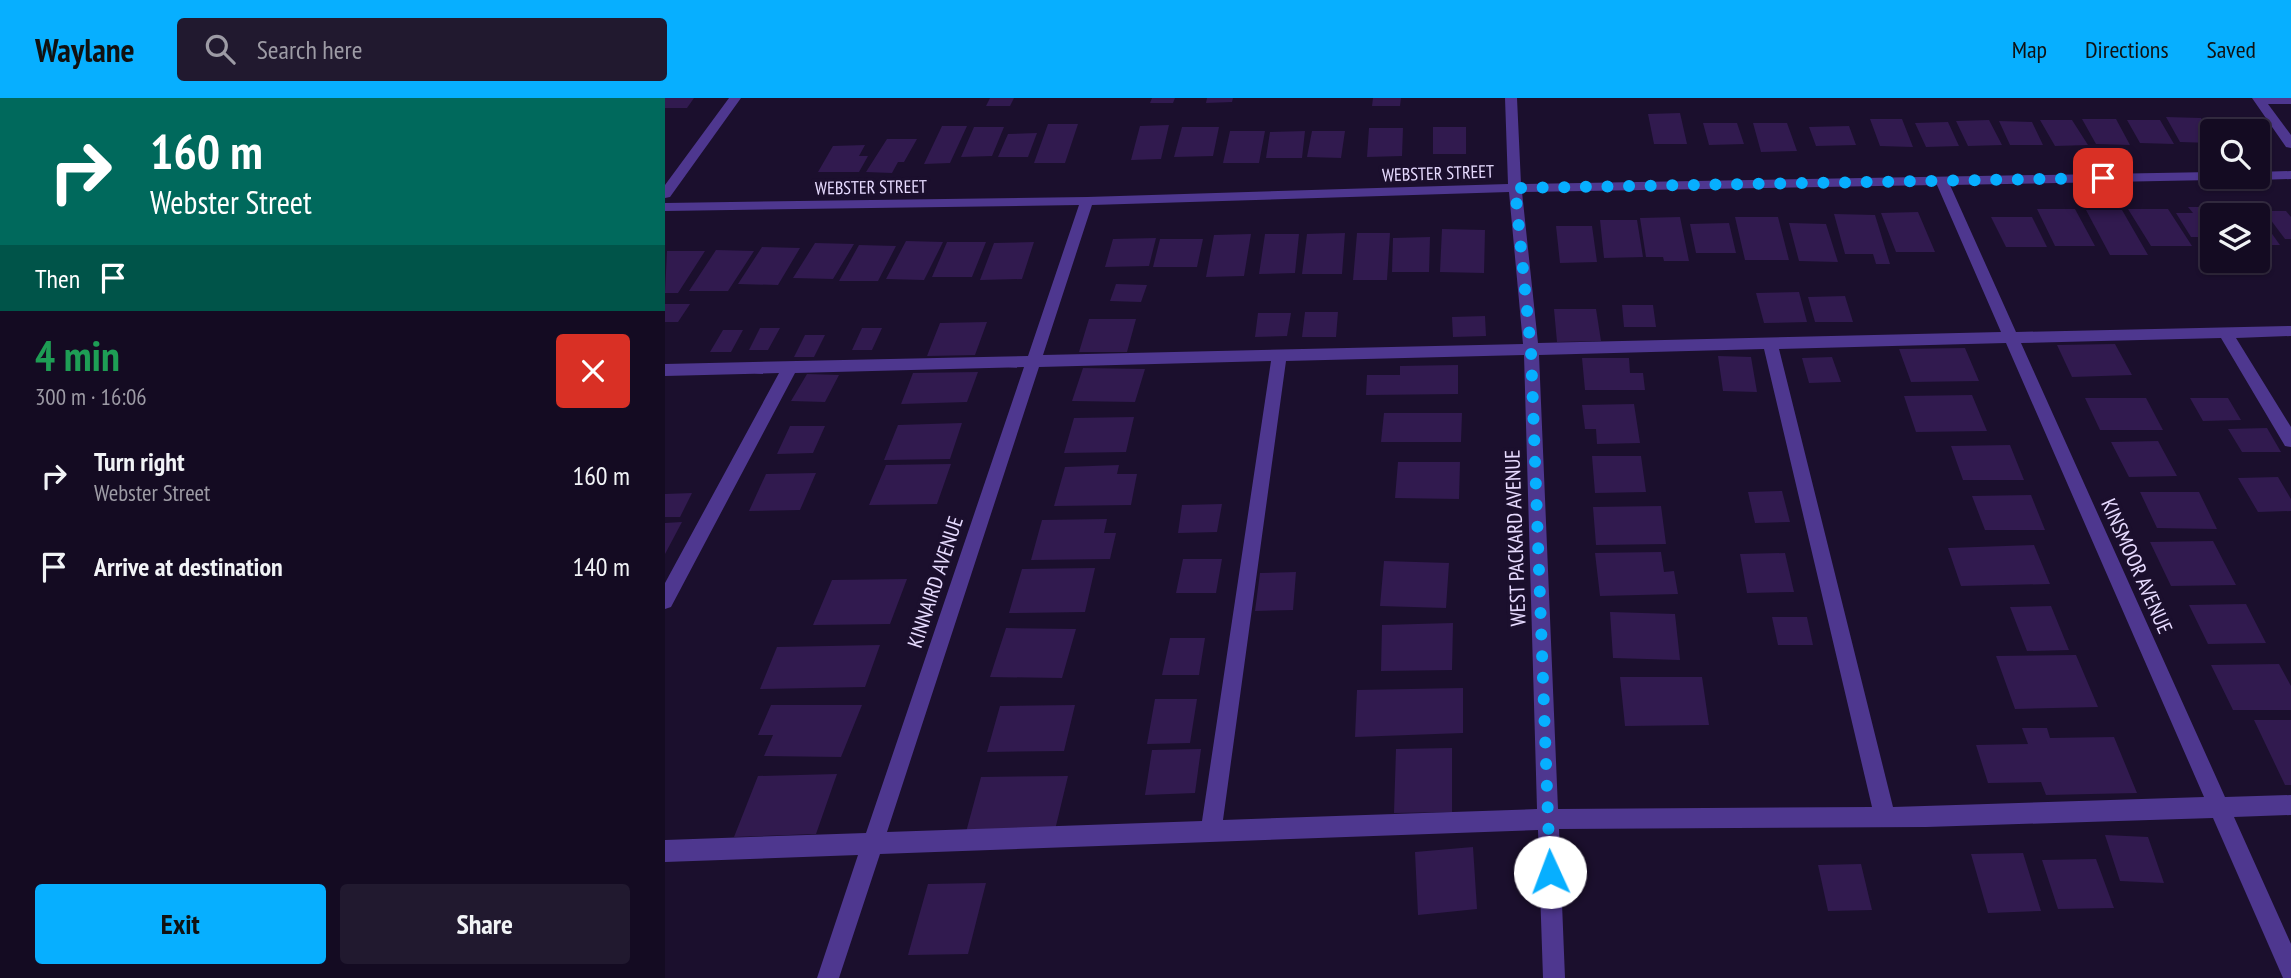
<!DOCTYPE html>
<html lang="en">
<head>
<meta charset="utf-8">
<style>
	:root { --surface:#140b22; --page:#21192f; --text:#f1f3f6; --muted:#9d9ba5; --line:#332b40; --accent:#07afff }
	body { margin:0; font-family:"PT Sans Narrow",sans-serif; background:var(--page); color:var(--text); height:100vh; display:flex; flex-direction:column; font-size:26px; white-space:nowrap }
	* { box-sizing:border-box; margin:0 }
	p { font-size:23px; color:var(--muted) }
	.icon { flex:none; width:38px; height:38px; fill:none; stroke:currentColor; stroke-width:2; stroke-linecap:round; stroke-linejoin:round }
	.map { position:relative; flex:1; overflow:hidden }
	.details { display:flex; flex-direction:column; background:var(--surface); width:665px }
	.details>* { flex:none }
	.guide { background:#00695c; color:#fff; overflow:hidden }
	.tools { position:absolute; left:1535px; top:21px; display:grid; gap:14px }
	.tools a { display:grid; place-items:center; width:70px; height:70px; border-radius:7px; background:var(--surface); box-shadow:0 2px 5px #0004,0 0 0 2px var(--line); font-size:35px }
	.pin { position:absolute; display:grid; place-items:center; width:60px; height:60px; color:#fff; margin:-30px; border-radius:14px; box-shadow:0 4px 10px #0006 }
	.me { position:absolute; width:77px; margin:-38px; rotate:358deg; stroke-linejoin:round; filter:drop-shadow(0 0 5px #0008) }
	.turn { display:flex; align-items:center; gap:24px; height:147px; padding:0 35px; font-size:32px }
	.turn .icon { width:91px; height:91px; stroke-width:2.5 }
	.turn b { display:block; font-size:49px; line-height:60px }
	.then { display:flex; align-items:center; height:66px; padding:0 35px; background:#0003; gap:14px; font-size:26px }
	.round { display:grid; place-items:center; flex:none; width:74px; height:74px; border-radius:7px; background:var(--page) }
	.headline { display:flex; align-items:center; justify-content:space-between; height:119px; padding:0 35px }
	h1 { font-size:42px; font-weight:600; line-height:52px; color:#1e9e55 }
	.button { display:flex; gap:14px; margin-top:auto; padding:14px 35px }
	.button a { flex:1; height:80px; border-radius:7px; background:var(--accent); color:#111; font-size:28px; font-weight:600; line-height:80px; text-align:center }
	.button a+a { background:var(--page); color:var(--text) }
	ul { padding:0; list-style:none }
	li { display:flex; align-items:center; gap:21px; height:91px; padding:0 35px }
	li div { flex:1 }
	li b { display:block; font-size:26px }
	li em { font-style:normal }
	header { display:flex; align-items:center; gap:42px; box-sizing:border-box; height:98px; padding:0 35px; background:var(--accent); color:#111 }
	header strong { font-size:33px }
	nav { display:flex; gap:38px; margin-inline-start:auto; font-size:24px }
	.search { width:490px; height:63px; background:var(--page); display:flex; align-items:center; gap:18px; box-sizing:border-box; padding:0 24px; border-radius:7px; color:var(--muted); font-size:26px }
	main { display:flex; flex:1; min-height:0 }
	.map>svg:first-child { display:block }
</style>
</head>
<body>
<header>
<strong>Waylane</strong>
<div class="search"><svg class="icon" aria-label="search" viewBox="0 0 24 24"><circle cx="10" cy="10" r="6"/><path d="M15 15l6 6"/></svg>Search here</div>
<nav><a>Map</a><a>Directions</a><a>Saved</a></nav>
</header>
<main>
<section class="details">
<div class="guide">
<div class="turn"><svg class="icon" aria-label="right" viewBox="0 0 24 24"><path d="M7 20v-9h11M14 6l5 5-5 5"/></svg><div><b>160 m</b>Webster Street</div></div>
<div class="then">Then<svg class="icon" aria-label="arrive" viewBox="0 0 24 24"><path d="M6 21V4h12l-3 4 3 4H6"/></svg></div>
</div>
<div class="headline"><div><h1>4 min</h1><p>300 m · 16:06</p></div><a class="round" style="background:#d93025;color:#fff"><svg class="icon" aria-label="close" viewBox="0 0 24 24"><path d="M6 6l12 12M18 6L6 18"/></svg></a></div>
<ul>
<li><svg class="icon" aria-label="right" viewBox="0 0 24 24"><path d="M7 20v-9h11M14 6l5 5-5 5"/></svg><div><b>Turn right</b><p>Webster Street</p></div><em>160 m</em></li>
<li><svg class="icon" aria-label="arrive" viewBox="0 0 24 24"><path d="M6 21V4h12l-3 4 3 4H6"/></svg><div><b>Arrive at destination</b></div><em>140 m</em></li>
</ul>
<div class="button"><a>Exit</a><a>Share</a></div>
</section>
<div class="map">
<svg width="1626" height="880" viewBox="0 0 1626 880">
	<rect width="100%" height="100%" fill="#1b0f2d"/>
	<!-- building -->
	<path fill="#311a4f" d="M 0,0 L 29,0 L 22,10 L 0,10 Z
		M 325,0 L 349,0 L 345,8 L 321,8 Z
		M 487,0 L 510,0 L 508,5 L 485,5 Z
		M 542,0 L 568,0 L 567,4 L 541,5 Z
		M 708,0 L 736,0 L 735,8 L 707,8 Z
		M 1015,15 L 1022,46 L 989,46 L 983,16 Z
		M 1501,19 L 1536,20 L 1547,37 L 1547,45 L 1515,44 Z
		M 1205,21 L 1237,21 L 1248,49 L 1215,48 Z
		M 1417,21 L 1451,21 L 1465,47 L 1431,46 Z
		M 1324,22 L 1337,47 L 1303,48 L 1291,23 Z
		M 1375,22 L 1407,22 L 1423,47 L 1390,48 Z
		M 1462,22 L 1495,22 L 1509,46 L 1475,45 Z
		M 1334,23 L 1367,24 L 1378,47 L 1345,47 Z
		M 1283,24 L 1294,48 L 1261,49 L 1250,25 Z
		M 1038,25 L 1072,25 L 1079,46 L 1044,47 Z
		M 1088,25 L 1122,25 L 1132,53 L 1096,54 Z
		M 1548,25 L 1580,25 L 1586,33 L 1554,33 Z
		M 383,26 L 413,26 L 400,65 L 369,65 Z
		M 504,27 L 496,61 L 466,62 L 475,28 Z
		M 277,28 L 302,28 L 285,65 L 259,66 Z
		M 1184,28 L 1191,47 L 1151,48 L 1144,29 Z
		M 309,29 L 339,29 L 327,58 L 296,59 Z
		M 517,29 L 554,29 L 548,58 L 509,59 Z
		M 768,29 L 801,29 L 801,56 L 768,56 Z
		M 704,30 L 738,30 L 737,58 L 702,59 Z
		M 565,33 L 600,33 L 594,65 L 558,65 Z
		M 640,33 L 637,60 L 601,60 L 605,34 Z
		M 647,33 L 680,33 L 676,60 L 642,59 Z
		M 372,35 L 363,59 L 333,59 L 343,36 Z
		M 222,41 L 252,41 L 239,64 L 233,64 L 227,75 L 201,74 Z
		M 200,47 L 194,58 L 203,58 L 194,74 L 153,74 L 168,48 Z
		M 1523,109 L 1545,109 L 1551,117 L 1547,117 L 1547,139 L 1526,139 L 1511,115 L 1528,115 Z
		M 1372,111 L 1410,111 L 1430,148 L 1390,148 Z
		M 1463,111 L 1503,111 L 1527,148 L 1486,148 Z
		M 1421,112 L 1457,112 L 1483,157 L 1445,157 Z
		M 1599,113 L 1621,113 L 1626,119 L 1626,141 L 1620,141 Z
		M 1253,114 L 1270,154 L 1231,154 L 1216,115 Z
		M 1592,115 L 1615,147 L 1592,147 Z
		M 1169,116 L 1210,117 L 1225,166 L 1211,166 L 1208,156 L 1180,156 Z
		M 1015,119 L 1024,163 L 999,163 L 998,159 L 981,159 L 975,120 Z
		M 1070,119 L 1113,119 L 1124,162 L 1080,162 Z
		M 1326,119 L 1367,119 L 1382,149 L 1341,149 Z
		M 935,122 L 972,122 L 978,159 L 939,160 Z
		M 1064,125 L 1071,155 L 1031,155 L 1025,126 Z
		M 1124,125 L 1161,126 L 1173,164 L 1134,163 Z
		M 891,128 L 927,128 L 932,164 L 895,165 Z
		M 777,131 L 820,132 L 819,175 L 775,174 Z
		M 680,135 L 677,176 L 637,176 L 642,136 Z
		M 692,135 L 725,135 L 722,182 L 688,182 Z
		M 586,136 L 579,178 L 541,179 L 549,137 Z
		M 600,136 L 634,136 L 630,175 L 594,176 Z
		M 765,139 L 764,174 L 727,174 L 728,140 Z
		M 491,140 L 484,168 L 440,169 L 448,141 Z
		M 495,141 L 538,141 L 532,169 L 488,169 Z
		M 241,143 L 278,144 L 259,182 L 221,181 Z
		M 282,144 L 321,144 L 307,179 L 267,179 Z
		M 369,144 L 357,181 L 315,182 L 329,145 Z
		M 150,145 L 189,146 L 168,181 L 128,180 Z
		M 194,147 L 231,148 L 213,183 L 174,183 Z
		M 97,149 L 135,150 L 113,187 L 73,186 Z
		M 51,152 L 89,153 L 63,193 L 24,193 Z
		M 2,153 L 40,153 L 13,195 L 0,195 Z
		M 451,186 L 482,187 L 476,204 L 445,203 Z
		M 1134,194 L 1142,224 L 1099,225 L 1091,195 Z
		M 1180,198 L 1188,224 L 1150,224 L 1143,199 Z
		M 0,206 L 25,206 L 13,224 L 0,224 Z
		M 957,207 L 988,207 L 991,229 L 959,229 Z
		M 889,211 L 931,211 L 936,243 L 892,244 Z
		M 640,214 L 673,214 L 671,239 L 637,239 Z
		M 593,215 L 626,215 L 622,238 L 590,239 Z
		M 820,218 L 821,238 L 788,239 L 787,219 Z
		M 424,221 L 471,221 L 462,254 L 414,254 Z
		M 322,224 L 310,257 L 262,258 L 275,225 Z
		M 95,230 L 115,230 L 103,252 L 84,252 Z
		M 197,230 L 217,230 L 207,252 L 187,252 Z
		M 58,232 L 78,232 L 66,254 L 45,254 Z
		M 140,237 L 160,237 L 149,259 L 129,259 Z
		M 1450,246 L 1467,277 L 1407,279 L 1392,247 Z
		M 1300,250 L 1314,283 L 1246,284 L 1234,251 Z
		M 1053,258 L 1086,259 L 1092,294 L 1058,293 Z
		M 1167,259 L 1176,284 L 1144,285 L 1137,260 Z
		M 917,260 L 964,260 L 965,275 L 978,275 L 980,292 L 920,292 Z
		M 793,267 L 793,296 L 701,297 L 702,277 L 735,277 L 735,268 Z
		M 418,270 L 480,271 L 470,304 L 407,303 Z
		M 313,274 L 302,304 L 236,306 L 248,275 Z
		M 142,276 L 174,277 L 160,304 L 126,303 Z
		M 1307,297 L 1322,333 L 1251,334 L 1239,298 Z
		M 1420,300 L 1481,300 L 1498,332 L 1435,332 Z
		M 1525,300 L 1563,300 L 1576,322 L 1538,323 Z
		M 969,306 L 975,345 L 932,346 L 931,331 L 920,331 L 917,307 Z
		M 719,315 L 797,315 L 796,344 L 716,344 Z
		M 469,319 L 461,354 L 399,355 L 409,320 Z
		M 297,325 L 285,361 L 219,362 L 233,327 Z
		M 125,328 L 160,328 L 148,355 L 112,356 Z
		M 1602,330 L 1616,354 L 1577,354 L 1563,331 Z
		M 1493,343 L 1512,378 L 1464,379 L 1446,344 Z
		M 1345,347 L 1359,382 L 1298,382 L 1286,348 Z
		M 927,358 L 976,358 L 981,394 L 930,395 Z
		M 733,364 L 795,364 L 794,401 L 730,400 Z
		M 286,366 L 272,406 L 204,407 L 221,367 Z
		M 454,367 L 452,376 L 472,376 L 466,407 L 389,408 L 400,369 Z
		M 151,375 L 135,412 L 84,413 L 101,376 Z
		M 1613,379 L 1626,401 L 1626,413 L 1593,414 L 1573,380 Z
		M 1117,393 L 1125,424 L 1090,425 L 1083,394 Z
		M 1475,394 L 1534,394 L 1552,431 L 1492,430 Z
		M 27,395 L 15,419 L 0,419 L 0,396 Z
		M 1366,397 L 1380,432 L 1320,432 L 1307,398 Z
		M 557,406 L 552,434 L 513,435 L 517,407 Z
		M 996,408 L 1001,446 L 931,447 L 928,409 Z
		M 442,421 L 439,435 L 451,435 L 445,461 L 366,462 L 377,422 Z
		M 17,424 L 0,456 L 0,425 Z
		M 1548,443 L 1571,487 L 1506,488 L 1485,444 Z
		M 1369,447 L 1385,486 L 1296,488 L 1283,450 Z
		M 996,454 L 999,474 L 1009,473 L 1013,496 L 935,498 L 930,455 Z
		M 1120,455 L 1129,494 L 1082,495 L 1075,456 Z
		M 518,461 L 557,461 L 551,495 L 511,495 Z
		M 719,463 L 784,465 L 781,510 L 715,508 Z
		M 430,470 L 420,514 L 344,515 L 357,471 Z
		M 631,474 L 628,512 L 590,513 L 595,475 Z
		M 242,481 L 225,526 L 148,527 L 167,482 Z
		M 1581,506 L 1601,545 L 1543,546 L 1524,507 Z
		M 1386,508 L 1404,552 L 1362,553 L 1345,509 Z
		M 945,514 L 1010,516 L 1015,562 L 948,560 Z
		M 1107,519 L 1142,519 L 1148,547 L 1113,547 Z
		M 788,525 L 787,572 L 716,573 L 717,527 Z
		M 341,530 L 411,531 L 397,580 L 325,579 Z
		M 505,540 L 540,540 L 534,577 L 497,577 Z
		M 215,547 L 200,589 L 95,591 L 112,549 Z
		M 1411,557 L 1433,609 L 1350,611 L 1331,558 Z
		M 1614,566 L 1626,588 L 1626,612 L 1568,612 L 1546,567 Z
		M 955,579 L 1037,579 L 1044,627 L 960,628 Z
		M 798,590 L 798,635 L 690,639 L 692,592 Z
		M 490,601 L 532,601 L 525,645 L 482,646 Z
		M 106,607 L 197,607 L 176,659 L 99,658 L 108,637 L 93,637 Z
		M 410,607 L 399,653 L 322,654 L 335,608 Z
		M 1589,622 L 1626,622 L 1626,687 L 1620,687 Z
		M 1357,630 L 1382,630 L 1385,640 L 1449,639 L 1472,695 L 1381,697 L 1376,684 L 1323,685 L 1311,647 L 1363,646 Z
		M 787,650 L 787,714 L 729,715 L 731,651 Z
		M 536,651 L 530,695 L 480,697 L 487,652 Z
		M 172,676 L 151,736 L 69,739 L 93,678 Z
		M 403,678 L 390,732 L 301,734 L 316,679 Z
		M 1440,737 L 1483,739 L 1499,785 L 1455,783 Z
		M 808,749 L 812,811 L 753,817 L 750,754 Z
		M 1358,755 L 1376,813 L 1323,815 L 1306,756 Z
		M 1431,761 L 1449,810 L 1393,811 L 1377,762 Z
		M 1196,766 L 1207,812 L 1163,813 L 1153,767 Z
		M 321,785 L 303,856 L 243,857 L 263,786 Z"/>
	<g fill="none" stroke-linecap="round" stroke-linejoin="round">
		<!-- minor -->
		<path fill="#4e378f" fill-rule="evenodd" d="M 64,0 L 76,0 L 5,99 L 0,100 L 0,87 Z
			M 840,0 L 852,0 L 856,86 L 1547,74 L 1547,79 L 1553,79 L 1547,82 L 1285,87 L 1351,234 L 1626,228 L 1626,238 L 1571,240 L 1626,329 L 1626,349 L 1620,348 L 1556,240 L 1356,245 L 1560,699 L 1626,697 L 1626,717 L 1569,719 L 1626,846 L 1626,880 L 1618,880 L 1548,720 L 1261,729 L 894,731 L 900,880 L 878,880 L 873,732 L 215,756 L 174,880 L 152,880 L 193,757 L 0,764 L 0,742 L 201,735 L 359,269 L 130,275 L 6,509 L 0,511 L 0,485 L 114,275 L 0,278 L 0,266 L 363,258 L 414,107 L 0,113 L 0,105 L 422,99 L 843,86 ZM 1272,87 L 1336,234 L 873,245 L 857,94 ZM 844,94 L 858,246 L 378,257 L 427,107 ZM 1341,245 L 1539,699 L 1228,709 L 1114,251 ZM 1099,251 L 1207,709 L 893,711 L 874,257 ZM 859,257 L 872,711 L 558,722 L 621,263 ZM 606,263 L 537,723 L 222,734 L 374,269 Z
			M 1587,0 L 1626,0 L 1626,6 L 1603,6 L 1626,37 L 1626,50 L 1621,49 Z
			M 1626,73 L 1626,81 L 1592,82 L 1586,79 L 1592,79 L 1592,74 Z"/>
	</g>
	<g fill="none" stroke-linecap="round" stroke-linejoin="round">
		<!-- route -->
		<path stroke="#07afff" stroke-width="12" stroke-dasharray="0 21.6" d="M 885,774 L 866,253 L 850,90 L 1438,80"/>
	</g>
	<g text-anchor="middle" dominant-baseline="central" stroke-width="7" stroke-linejoin="round" paint-order="stroke">
		<!-- far-street labels -->
		<g font-size="18" fill="#e7dbff" stroke="#1b0f2d">
			<text transform="translate(773 75) rotate(-2)">WEBSTER STREET</text>
			<text transform="translate(206 89) rotate(-1)">WEBSTER STREET</text>
		</g>
		<!-- street labels -->
		<g font-size="21" fill="#e7dbff" stroke="#1b0f2d">
			<text transform="translate(850 440) rotate(-92)">WEST PACKARD AVENUE</text>
			<text transform="translate(1472 468) rotate(66)">KINSMOOR AVENUE</text>
			<text transform="translate(270 484) rotate(-72)">KINNAIRD AVENUE</text>
		</g>
	</g>
</svg>
<div class="tools">
<a><svg class="icon" aria-label="search" viewBox="0 0 24 24"><circle cx="10" cy="10" r="6"/><path d="M15 15l6 6"/></svg></a>
<a><svg class="icon" aria-label="layers" viewBox="0 0 24 24"><path d="M12 4l9 5-9 5-9-5zM3 14l9 5 9-5"/></svg></a>
</div>
<div class="pin" style="left:1438px;top:80px;background:#d93025"><svg class="icon" aria-label="arrive" viewBox="0 0 24 24"><path d="M6 21V4h12l-3 4 3 4H6"/></svg></div>
<svg class="me" style="left:885px;top:774px" viewBox="-20 -20 40 40"><circle r="19" fill="#fff"/><path d="M0-13L10 11 0 6-10 11z" fill="#07afff"/></svg>
</div>
</main>
</body>
</html>
